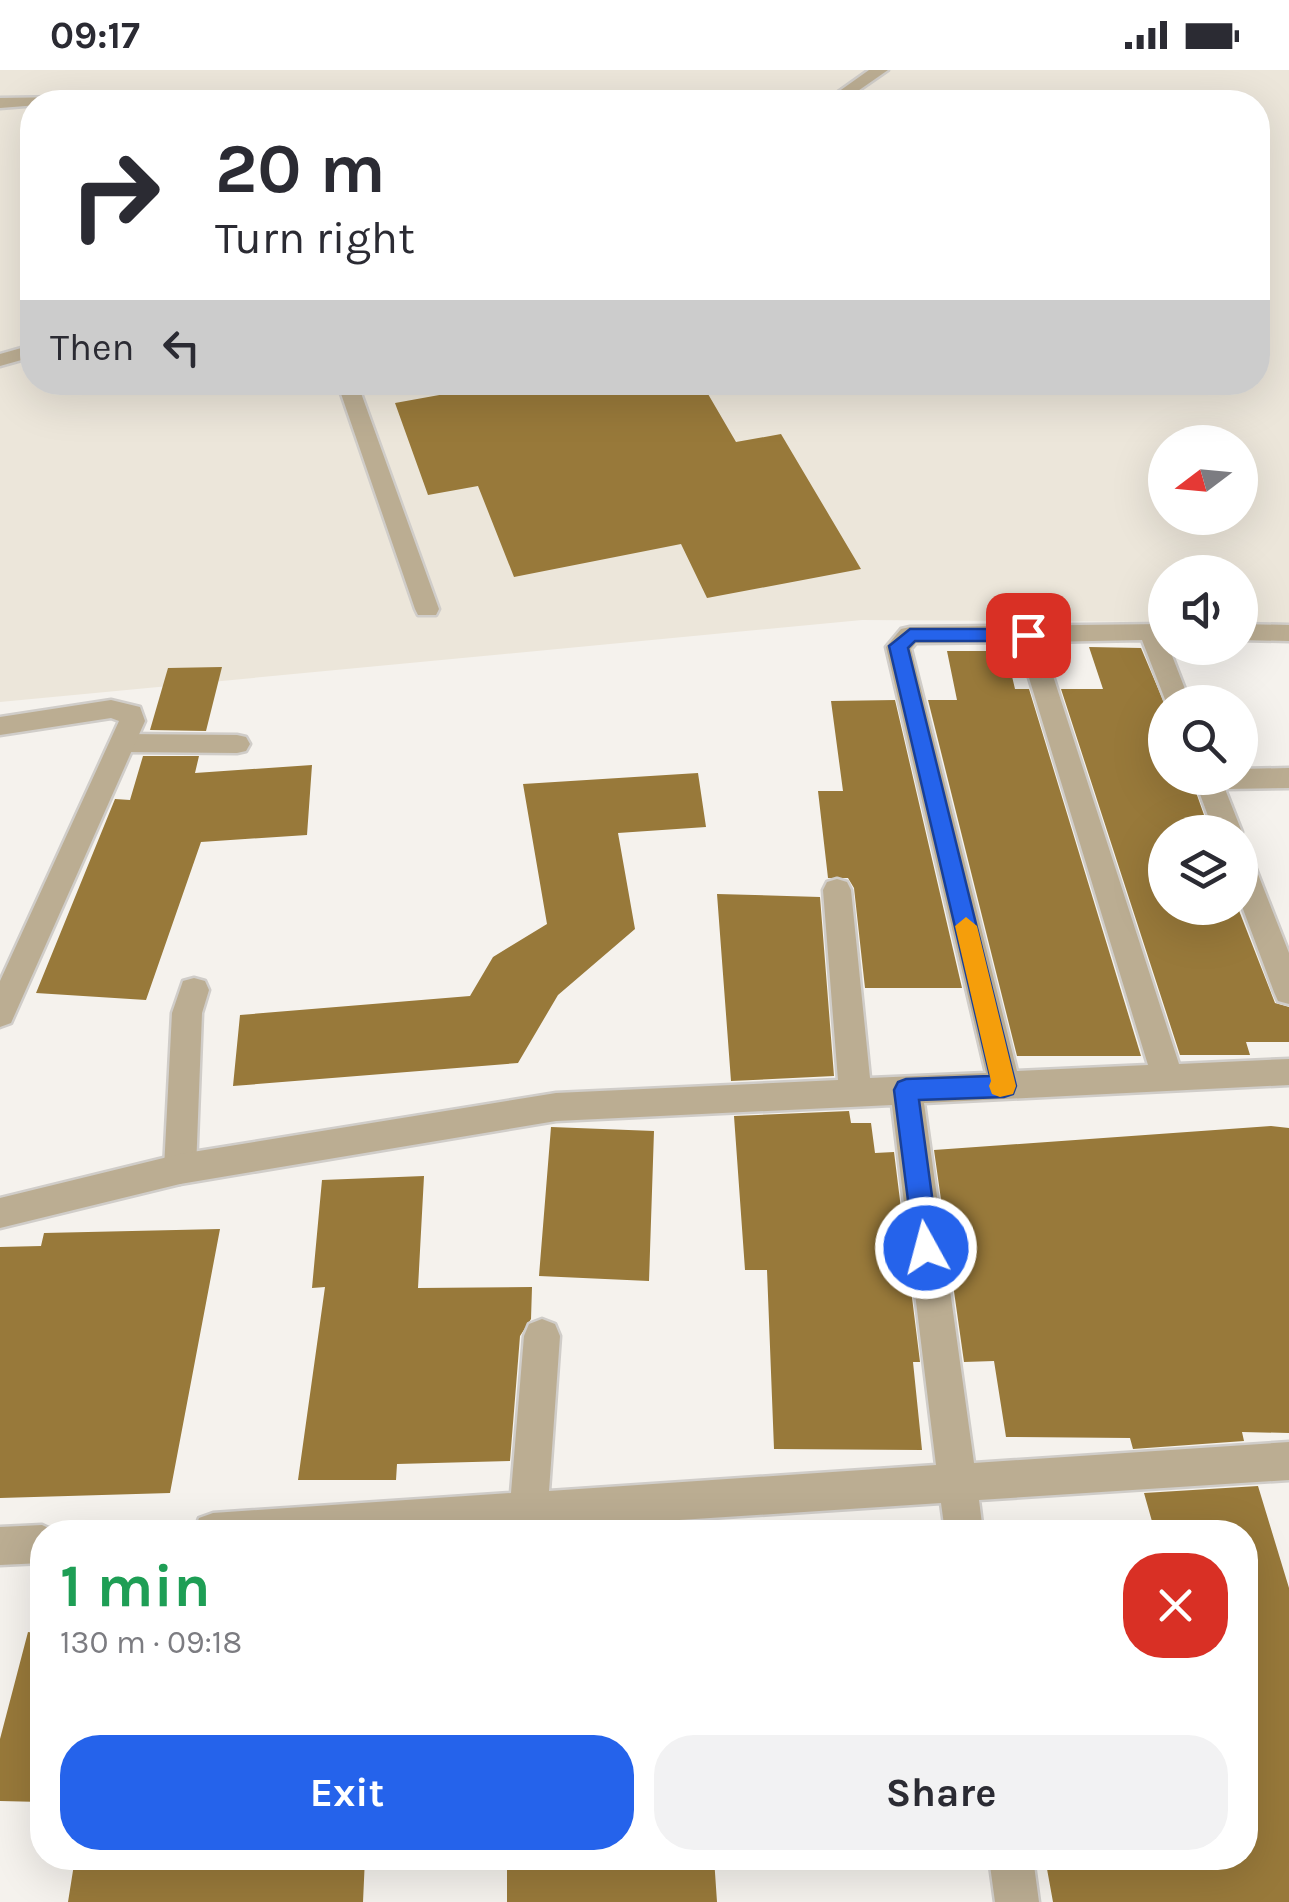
<!DOCTYPE html>
<html lang="en">
<head>
<meta charset="utf-8">
<style>
	:root { --surface:#fff; --page:#f2f2f3; --text:#2b2b33; --muted:#7c7c81; --accent:#2563eb }
	body { margin:0; font-family:Karla,sans-serif; background:var(--page); color:var(--text); height:100vh; display:flex; flex-direction:column; font-size:38px; white-space:nowrap }
	* { box-sizing:border-box; margin:0 }
	p { font-size:32px; color:var(--muted) }
	.icon { flex:none; width:55px; height:55px; fill:none; stroke:currentColor; stroke-width:2; stroke-linecap:round; stroke-linejoin:round }
	.map { position:relative; flex:1; overflow:hidden }
	.details { position:absolute; left:30px; top:1450px; width:1228px; height:350px; display:flex; flex-direction:column; background:var(--surface); border-radius:40px; box-shadow:0 10px 40px #0002 }
	.details>* { flex:none }
	.top-card { position:absolute; left:20px; top:20px; width:1250px; height:305px; border-radius:40px; box-shadow:0 10px 40px #0002; background:#fff; color:var(--text); overflow:hidden }
	.needle { width:65px; rotate:254deg }
	.buttons { position:absolute; left:1148px; top:355px; display:grid; gap:20px }
	.buttons a { display:grid; place-items:center; width:110px; height:110px; border-radius:50%; background:var(--surface); box-shadow:0 10px 40px #0002; font-size:50px }
	.pin { position:absolute; display:grid; place-items:center; width:85px; height:85px; color:#fff; margin:-42px; border-radius:20px; box-shadow:0 5px 15px #0006 }
	.me { position:absolute; width:110px; margin:-55px; rotate:353deg; stroke-linejoin:round; filter:drop-shadow(0 0 8px #0008) }
	.turn { display:flex; align-items:center; gap:35px; height:210px; padding:0 30px; font-size:45px }
	.turn .icon { width:130px; height:130px; stroke-width:2.5 }
	.turn b { display:block; font-size:70px; line-height:85px }
	.then { display:flex; align-items:center; height:95px; padding:0 30px; background:#0003; gap:20px; font-size:38px }
	.round { display:grid; place-items:center; flex:none; width:105px; height:105px; border-radius:40px; background:var(--page) }
	.summary { display:flex; align-items:center; justify-content:space-between; height:170px; padding:0 30px }
	h1 { font-size:60px; font-weight:700; line-height:75px; color:#1e9e55 }
	.button { display:flex; gap:20px; margin-top:auto; padding:20px 30px }
	.button a { flex:1; height:115px; border-radius:40px; background:var(--accent); color:#fff; font-size:40px; font-weight:700; line-height:115px; text-align:center }
	.button a+a { background:var(--page); color:var(--text) }
	.status { display:flex; justify-content:space-between; align-items:center; height:70px; padding:0 50px; background:var(--surface); direction:ltr }
	.status svg { height:28px; fill:currentColor }
	.map>svg:first-child { display:block }
</style>
</head>
<body>
<div class="status"><b>09:17</b><svg viewBox="0 0 49 12"><path d="M0 12V9h3v3zM5 12V6h3v6zM10 12V3h3v9zM15 12V0h3v12zM26 1h20v11H26zM47 4h2v5h-2z"/></svg></div>
<div class="map">
<svg width="1289" height="1832" viewBox="0 0 1289 1832">
	<rect width="100%" height="100%" fill="#f5f2ed"/>
	<!-- built -->
	<path fill="#ece6da" fill-rule="evenodd" d="M 0,0 L 1289,0 L 1289,553 L 1240,553 L 1240,502 L 1165,502 L 1165,552 L 862,550 L 0,632 ZM 32,32 L 1258,32 L 1258,312 L 32,312 ZM 1165,372 L 1240,372 L 1240,448 L 1165,448 Z"/>
	<!-- building -->
	<path fill="#98793a" d="M 512,312 L 701,312 L 736,372 L 781,364 L 861,499 L 707,528 L 681,474 L 514,507 L 478,416 L 428,425 L 395,333 Z
		M 1089,577 L 1141,578 L 1165,635 L 1165,708 L 1191,708 L 1210,762 L 1165,762 L 1165,838 L 1238,838 L 1275,933 L 1289,937 L 1289,972 L 1246,972 L 1250,985 L 1180,985 L 1061,619 L 1103,619 Z
		M 947,581 L 1006,581 L 1015,619 L 1029,619 L 1141,986 L 1017,986 L 928,630 L 957,630 Z
		M 222,597 L 206,661 L 150,660 L 168,598 Z
		M 895,630 L 962,918 L 865,918 L 854,818 L 848,808 L 828,808 L 818,721 L 843,721 L 831,631 Z
		M 143,686 L 199,686 L 195,703 L 312,695 L 307,765 L 201,772 L 146,930 L 36,923 L 115,729 L 130,730 Z
		M 698,703 L 706,757 L 618,763 L 635,859 L 558,925 L 518,993 L 233,1016 L 240,945 L 470,926 L 493,887 L 547,854 L 523,714 Z
		M 717,824 L 820,827 L 834,1006 L 731,1011 Z
		M 849,1041 L 851,1053 L 871,1053 L 875,1083 L 894,1082 L 920,1292 L 913,1292 L 922,1380 L 774,1379 L 767,1200 L 745,1200 L 734,1046 Z
		M 1271,1056 L 1289,1058 L 1289,1363 L 1242,1362 L 1244,1371 L 1133,1379 L 1130,1368 L 1006,1367 L 994,1291 L 964,1292 L 934,1080 Z
		M 551,1057 L 654,1061 L 649,1211 L 539,1206 Z
		M 424,1106 L 418,1218 L 532,1217 L 531,1249 L 520,1266 L 510,1391 L 397,1394 L 396,1410 L 298,1410 L 325,1217 L 312,1218 L 322,1110 Z
		M 220,1159 L 170,1423 L 0,1428 L 0,1177 L 41,1176 L 44,1163 Z
		M 1258,1416 L 1289,1518 L 1289,1832 L 1053,1832 L 1045,1788 L 1245,1788 L 1245,1462 L 1155,1462 L 1144,1423 Z
		M 28,1562 L 42,1564 L 42,1732 L 0,1731 L 0,1669 Z
		M 75,1788 L 365,1788 L 363,1832 L 68,1832 Z
		M 507,1788 L 714,1788 L 717,1832 L 507,1832 Z"/>
	<g fill="none" stroke-linecap="round" stroke-linejoin="round">
		<!-- service casing -->
		<g stroke="#d0cdc9" stroke-width="5">
			<path id="service" d="M 68,27 L 76,32 L 0,38 L 0,28 Z
				M 124,664 L 237,665 L 246,667 L 250,674 L 246,681 L 237,683 L 124,682 L 115,680 L 111,673 L 115,666 Z
				M 194,908 L 205,911 L 209,920 L 202,943 L 196,1099 L 192,1109 L 180,1114 L 168,1109 L 164,1099 L 172,943 L 183,911 Z"/>
		</g>
		<!-- minor casing -->
		<g stroke="#d0cdc9" stroke-width="5">
			<path id="minor" d="M 337,312 L 357,312 L 439,539 L 436,545 L 418,545 L 415,539 Z
				M 1165,554 L 1165,578 L 1169,578 L 1190,632 L 1166,632 L 1142,570 L 1042,572 L 1179,994 L 1289,989 L 1289,1015 L 924,1033 L 974,1393 L 1289,1372 L 1289,1410 L 979,1430 L 983,1462 L 945,1462 L 941,1433 L 495,1462 L 194,1462 L 199,1448 L 213,1443 L 511,1423 L 524,1266 L 529,1254 L 542,1249 L 555,1254 L 560,1266 L 549,1421 L 936,1395 L 892,1035 L 556,1051 L 180,1114 L 0,1158 L 0,1128 L 180,1084 L 556,1023 L 838,1010 L 823,820 L 827,812 L 837,809 L 847,812 L 851,820 L 870,1008 L 986,1003 L 886,577 L 901,559 L 910,557 ZM 1018,572 L 1148,995 L 1017,1001 L 911,579 L 916,573 Z
				M 1240,554 L 1289,555 L 1289,571 L 1240,570 Z
				M 111,630 L 140,637 L 145,651 L 15,944 L 11,953 L 0,957 L 0,911 L 119,651 L 111,648 L 0,665 L 0,647 Z
				M 1289,698 L 1289,718 L 1225,719 L 1242,762 L 1240,765 L 1214,762 L 1194,708 L 1240,708 L 1240,699 Z
				M 1240,783 L 1250,786 L 1254,794 L 1289,883 L 1289,934 L 1278,931 L 1274,922 L 1240,831 Z
				M 42,1455 L 57,1462 L 42,1462 L 42,1493 L 0,1495 L 0,1457 Z
				M 989,1788 L 1033,1788 L 1039,1832 L 995,1832 Z"/>
		</g>
		<!-- tertiary casing -->
		<g stroke="#d0cdc9" stroke-width="5">
			<path id="tertiary" d="M 869,0 L 888,0 L 842,32 L 824,32 Z
				M 32,275 L 32,287 L 0,296 L 0,284 Z"/>
		</g>
		<!-- service -->
		<use href="#service" fill="#bbad92" fill-rule="evenodd"/>
		<!-- minor -->
		<use href="#minor" fill="#bbad92" fill-rule="evenodd"/>
		<!-- tertiary -->
		<use href="#tertiary" fill="#bbad92" fill-rule="evenodd"/>
	</g>
	<!-- route -->
	<path fill="#2563eb" stroke="#184099" stroke-width="2.5" d="M 910,559 L 1028,559 L 1038,565 L 1028,571 L 915,571 L 908,578 L 1016,1016 L 1013,1024 L 1004,1027 L 919,1030 L 939,1178 L 936,1187 L 926,1190 L 917,1187 L 914,1178 L 894,1020 L 898,1012 L 906,1009 L 990,1006 L 889,576 Z"/>
	<!-- slow -->
	<path fill="#f59e0b" d="M 966,847 L 977,856 L 1016,1016 L 1013,1024 L 1000,1027 L 992,1024 L 989,1016 L 991,1011 L 955,856 Z"/>
</svg>
<div class="buttons">
<a><svg class="needle" viewBox="-14 -14 28 28"><path d="M0-13l5 13h-10z" fill="#e53935"/><path d="M0 13l5-13h-10z" fill="#7c7c81"/></svg></a>
<a><svg class="icon" aria-label="sound" viewBox="0 0 24 24"><path d="M4 9h4l5-4v14l-5-4H4zM17 9q2 3 0 6"/></svg></a>
<a><svg class="icon" aria-label="search" viewBox="0 0 24 24"><circle cx="10" cy="10" r="6"/><path d="M15 15l6 6"/></svg></a>
<a><svg class="icon" aria-label="layers" viewBox="0 0 24 24"><path d="M12 4l9 5-9 5-9-5zM3 14l9 5 9-5"/></svg></a>
</div>
<div class="pin" style="left:1028px;top:565px;background:#d93025"><svg class="icon" aria-label="arrive" viewBox="0 0 24 24"><path d="M6 21V4h12l-3 4 3 4H6"/></svg></div>
<svg class="me" style="left:926px;top:1178px" viewBox="-20 -20 40 40"><circle r="17" fill="#2563eb" stroke="#fff" stroke-width="3"/><path d="M0-11L8 9 0 5-8 9z" fill="#fff"/></svg>
<div class="top-card">
<div class="turn"><svg class="icon" aria-label="right" viewBox="0 0 24 24"><path d="M7 20v-9h11M14 6l5 5-5 5"/></svg><div><b>20 m</b>Turn right</div></div>
<div class="then">Then<svg class="icon" aria-label="left" viewBox="0 0 24 24"><path d="M17 20v-9H6M10 6l-5 5 5 5"/></svg></div>
</div>
<section class="details">
<div class="summary"><div><h1>1 min</h1><p>130 m · 09:18</p></div><a class="round" style="background:#d93025;color:#fff"><svg class="icon" aria-label="close" viewBox="0 0 24 24"><path d="M6 6l12 12M18 6L6 18"/></svg></a></div>
<div class="button"><a>Exit</a><a>Share</a></div>
</section>
</div>
</body>
</html>
